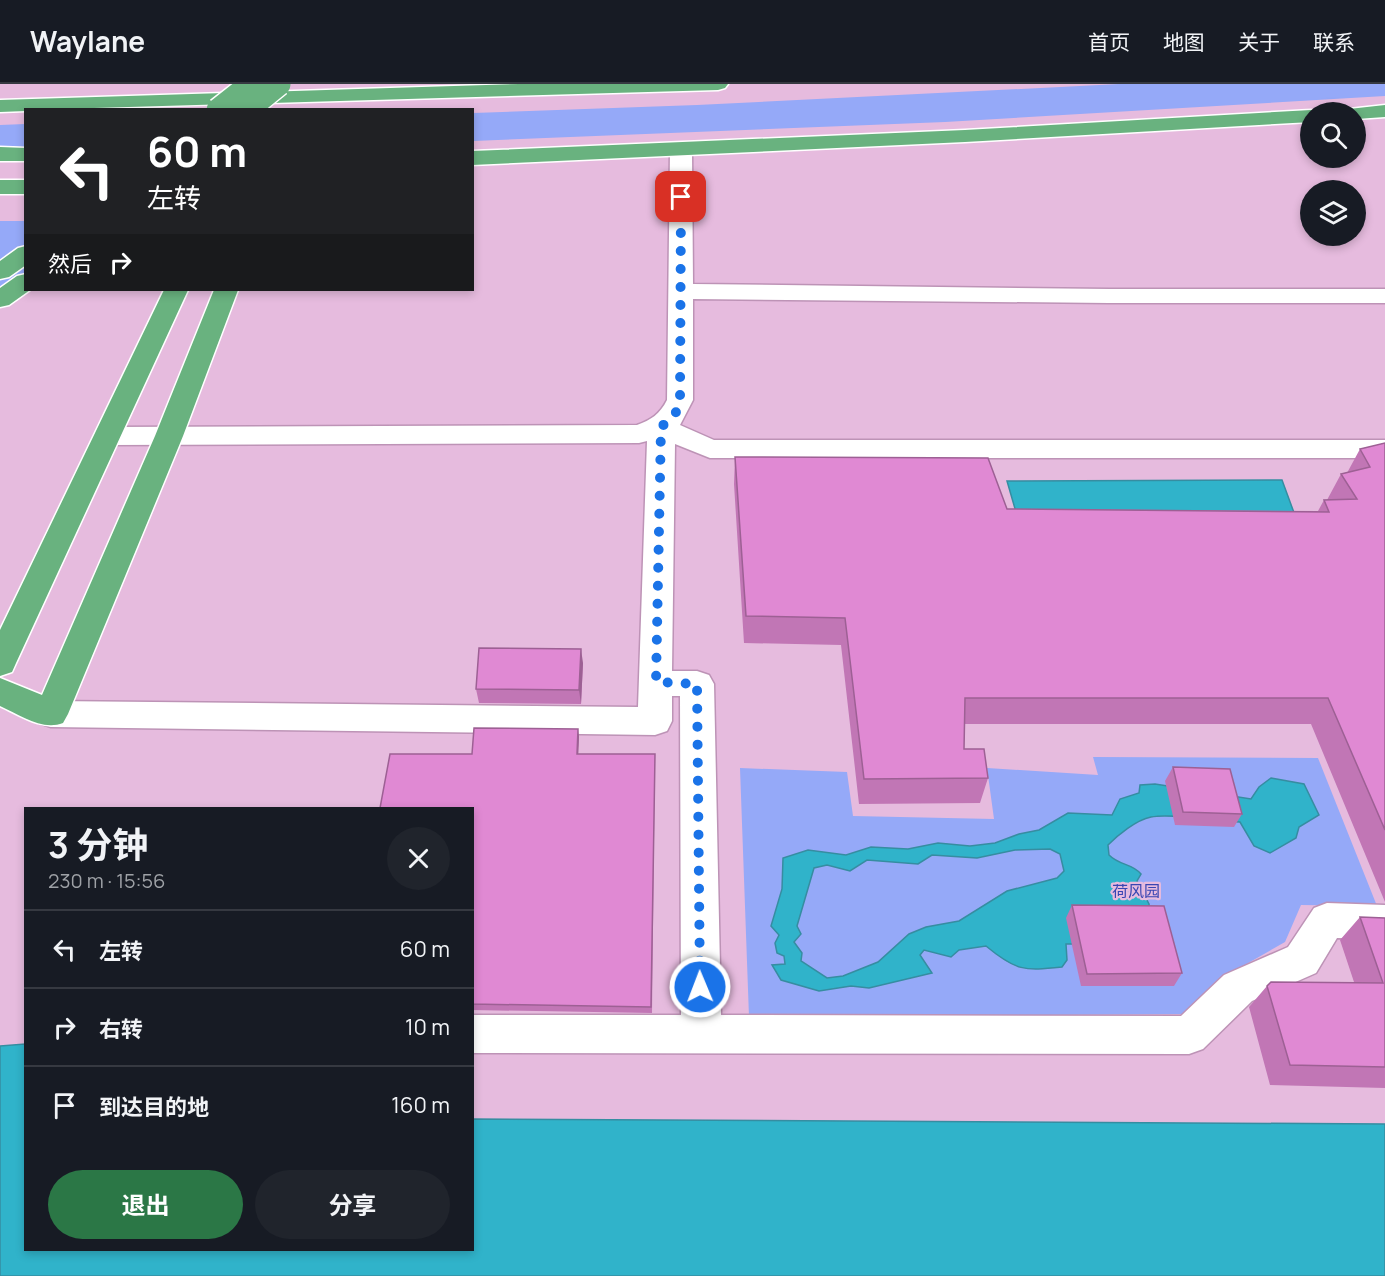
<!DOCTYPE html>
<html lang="zh">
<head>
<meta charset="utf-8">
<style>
	:root { --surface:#171b24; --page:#20242c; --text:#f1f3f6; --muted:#9ea1a6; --line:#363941; --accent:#2b7746 }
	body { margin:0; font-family:Manrope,"Noto Sans SC",sans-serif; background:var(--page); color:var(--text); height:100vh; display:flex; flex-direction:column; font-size:22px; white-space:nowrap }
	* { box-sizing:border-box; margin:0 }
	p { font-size:20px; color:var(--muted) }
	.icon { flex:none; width:33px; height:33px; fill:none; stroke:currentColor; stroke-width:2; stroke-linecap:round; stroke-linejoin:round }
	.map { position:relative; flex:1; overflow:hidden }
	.details { position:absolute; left:24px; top:723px; width:450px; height:444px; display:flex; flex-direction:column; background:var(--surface); border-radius:0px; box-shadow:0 3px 9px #0003 }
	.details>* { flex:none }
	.hud { position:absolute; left:24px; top:24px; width:450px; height:183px; border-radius:0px; box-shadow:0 3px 9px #0003; background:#202124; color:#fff; overflow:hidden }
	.controls { position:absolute; left:1300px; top:18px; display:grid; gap:12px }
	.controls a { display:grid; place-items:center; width:66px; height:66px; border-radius:50%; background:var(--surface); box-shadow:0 3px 9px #0003; font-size:30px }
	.pin { position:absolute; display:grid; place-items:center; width:51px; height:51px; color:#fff; margin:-26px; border-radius:12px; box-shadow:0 3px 9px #0006 }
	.me { position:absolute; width:66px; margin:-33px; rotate:359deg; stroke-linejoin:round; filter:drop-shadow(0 0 4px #0008) }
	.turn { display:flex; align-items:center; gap:21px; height:126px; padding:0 24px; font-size:27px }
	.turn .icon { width:78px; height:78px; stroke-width:2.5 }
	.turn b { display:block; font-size:42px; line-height:51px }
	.then { display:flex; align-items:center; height:57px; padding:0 24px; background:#0003; gap:12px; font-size:22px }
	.round { display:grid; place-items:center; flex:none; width:63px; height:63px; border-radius:32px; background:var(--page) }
	.overview { display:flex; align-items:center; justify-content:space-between; height:102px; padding:0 24px }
	h1 { font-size:36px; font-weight:700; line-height:45px }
	.primary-button { display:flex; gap:12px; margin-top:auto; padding:12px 24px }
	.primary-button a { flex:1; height:69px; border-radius:36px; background:var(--accent); color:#fff; font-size:24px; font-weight:700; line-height:69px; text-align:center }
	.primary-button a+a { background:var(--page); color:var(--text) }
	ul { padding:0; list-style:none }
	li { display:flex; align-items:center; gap:18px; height:78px; padding:0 24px; border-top:2px solid var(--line) }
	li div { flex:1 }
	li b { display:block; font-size:22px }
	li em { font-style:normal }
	header { display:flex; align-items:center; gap:36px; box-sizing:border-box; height:84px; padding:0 30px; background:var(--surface); border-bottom:2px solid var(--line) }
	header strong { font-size:28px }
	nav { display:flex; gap:33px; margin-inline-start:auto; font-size:21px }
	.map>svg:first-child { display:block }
</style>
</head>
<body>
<header>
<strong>Waylane</strong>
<nav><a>首页</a><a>地图</a><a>关于</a><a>联系</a></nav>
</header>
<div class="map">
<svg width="1385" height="1192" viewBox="0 0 1385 1192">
	<rect width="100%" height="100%" fill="#e6bbde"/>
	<!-- green -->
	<path fill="#95a9f8" d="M 1119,0 L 1385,0 L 1385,12 L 945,38 L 473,57 L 473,29 L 697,21 Z
		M 25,40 L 25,65 L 0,65 L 0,41 Z
		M 0,137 L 25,137 L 25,200 L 0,203 Z
		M 1093,673 L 1318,674 L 1377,822 L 1301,821 L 1285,858 L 1227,891 L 1182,930 L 749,933 L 740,684 L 847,688 L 853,732 L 994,735 L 987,684 L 1098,691 Z"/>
	<!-- water -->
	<path fill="#30b3ca" stroke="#368da1" stroke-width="1.5" fill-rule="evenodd" d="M 1282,396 L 1300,445 L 1020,442 L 1007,397 Z
		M 1271,694 L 1304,700 L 1319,731 L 1299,743 L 1296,754 L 1270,769 L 1254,762 L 1240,738 C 1217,737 1172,729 1151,733 C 1136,736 1118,751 1108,761 L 1109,771 C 1120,782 1132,779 1141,790 L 1137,797 L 1149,820 L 1153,860 L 1066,860 L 1067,876 L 1062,883 C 1024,887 1016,887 986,862 L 959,866 L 951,873 L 924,866 L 920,871 L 932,889 L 869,904 L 851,902 L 819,907 L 781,896 L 772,881 L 785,880 L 784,872 L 777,869 L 775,859 L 779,851 L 771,842 L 782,805 L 783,774 L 808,766 L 846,771 L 871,763 L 908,765 L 938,759 L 970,762 L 995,759 L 1019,750 L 1039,746 L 1068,729 L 1112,731 L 1120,715 L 1139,709 L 1140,701 L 1155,700 L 1251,715 L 1259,703 ZM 1050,765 L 1060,770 L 1064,787 L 1057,794 L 1007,807 L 959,837 L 926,843 L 909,850 L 878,878 L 843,892 L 827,894 L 801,877 L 802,869 L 794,858 L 801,850 L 797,842 L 814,784 L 827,781 L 850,787 L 867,776 L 918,780 L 932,771 L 977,774 L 1015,766 Z
		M 25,960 L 26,1166 L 472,1166 L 473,1035 L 1385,1040 L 1385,1192 L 0,1192 L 0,962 Z"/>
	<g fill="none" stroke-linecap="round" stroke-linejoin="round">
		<!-- minor casing -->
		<g stroke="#bd93b6" stroke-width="3">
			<path id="minor" d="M 681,60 L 689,61 L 692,66 L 693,200 L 1109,205 L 1385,205 L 1385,219 L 1109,219 L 693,215 L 693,316 L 680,341 L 714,356 L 1385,356 L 1385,374 L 710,374 L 675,360 L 672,587 L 697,587 L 709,591 L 714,600 L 721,931 L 1181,932 L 1224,891 L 1288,863 L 1314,824 L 1327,819 L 1385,821 L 1385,855 L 1337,854 L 1316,889 L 1252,917 L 1203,965 L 1189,970 L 472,969 L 472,931 L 681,931 L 680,612 L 672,612 L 672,637 L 667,647 L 655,651 L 51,643 L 39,639 L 34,630 L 39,621 L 51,617 L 638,623 L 647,357 L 639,359 L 109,361 L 99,358 L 95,352 L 99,346 L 109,343 L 637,341 C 651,336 660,330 667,316 L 670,66 L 673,61 Z"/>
		</g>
		<!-- highway casing -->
		<g stroke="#fff" stroke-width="3">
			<path id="highway" d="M 519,0 L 728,0 L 725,4 L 718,6 L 26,26 L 26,27 L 0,28 L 0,16 Z
				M 1385,21 L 1385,33 L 1356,35 L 1356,28 L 1346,28 L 1349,25 Z
				M 1311,26 L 1319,28 L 1311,28 L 1311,38 L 965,58 L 472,81 L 472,67 L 965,46 Z
				M 0,63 L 26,64 L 26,77 L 0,77 Z
				M 0,96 L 26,96 L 26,110 L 0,110 Z
				M 26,162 L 26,181 L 9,193 L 0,195 L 0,177 L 18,164 Z
				M 26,190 L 26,206 L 30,206 L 9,221 L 0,223 L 0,204 L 17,192 Z
				M 164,206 L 188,206 L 16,579 L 12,588 L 0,592 L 0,546 Z
				M 214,206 L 238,206 L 183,352 L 68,630 L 63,639 C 42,647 20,631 0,622 L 0,594 L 42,611 L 155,352 Z"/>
		</g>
		<!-- minor -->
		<use href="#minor" fill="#fff" fill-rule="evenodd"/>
		<!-- highway -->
		<use href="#highway" fill="#69b27f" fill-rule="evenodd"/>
		<!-- highway-bridge casing -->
		<g stroke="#fff" stroke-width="26" stroke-linecap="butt">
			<path id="highway-bridge" d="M 218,26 L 251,0
				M 247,26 L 279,0"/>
		</g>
		<!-- highway-bridge -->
		<use href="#highway-bridge" stroke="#69b27f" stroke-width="23"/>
	</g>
	<!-- wall -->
	<path fill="#c176b5" d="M 1385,359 L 1385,818 L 1311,640 L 965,640 L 964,665 L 988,694 L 980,719 L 859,720 L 841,561 L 744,559 L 734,400 L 735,373 L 1007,425 L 1318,427 L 1324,416 L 1327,416 L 1341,390 L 1347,389 L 1360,365 Z
		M 583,579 L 581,620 L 479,619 L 476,605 Z
		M 579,652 L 578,670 L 655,670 L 652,929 L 472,926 L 472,670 Z
		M 1173,683 L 1242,730 L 1234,743 L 1175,741 L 1165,697 Z
		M 1072,821 L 1182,889 L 1174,902 L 1081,902 L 1066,834 Z
		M 1360,833 L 1385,834 L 1385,1004 L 1270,1001 L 1249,923 L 1267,902 L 1354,898 L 1340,856 Z"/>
	<!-- shaded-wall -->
	<path fill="#9d6094" d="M 581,565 L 583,579 L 581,620 L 579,606 Z
		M 578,645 L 579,652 L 578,677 L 577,670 Z"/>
	<!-- building -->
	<path fill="#e089d3" stroke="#9d6094" stroke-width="1.5" d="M 1385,359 L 1385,746 L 1328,614 L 965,614 L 964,665 L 984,665 L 988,694 L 864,695 L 845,534 L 746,532 L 735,373 L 988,374 L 1007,425 L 1329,428 L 1324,416 L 1357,415 L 1341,390 L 1370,383 L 1360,365 Z
		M 479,564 L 581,565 L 579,606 L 476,605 Z
		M 474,644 L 578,645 L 577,670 L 655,670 L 651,923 L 472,920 L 472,724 L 380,724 L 390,670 L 472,670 Z
		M 1173,683 L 1230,685 L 1242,730 L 1183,728 Z
		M 1072,821 L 1164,822 L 1182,889 L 1087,890 Z
		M 1360,833 L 1385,834 L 1385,983 L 1290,981 L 1267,902 L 1271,898 L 1383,899 Z"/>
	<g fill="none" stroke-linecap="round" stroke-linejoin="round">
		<!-- route -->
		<path stroke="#1a73e8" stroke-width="10" stroke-dasharray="0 18" d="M 681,113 L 680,316 L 675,331 L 661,343 L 656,598 L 697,600 L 700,903"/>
	</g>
	<g text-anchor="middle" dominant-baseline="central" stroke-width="4.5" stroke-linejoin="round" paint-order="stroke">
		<!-- park labels -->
		<g font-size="16" fill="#3946b2" stroke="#e6bbde">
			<text x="1136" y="807">荷风园</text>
		</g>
	</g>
</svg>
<div class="controls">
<a><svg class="icon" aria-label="search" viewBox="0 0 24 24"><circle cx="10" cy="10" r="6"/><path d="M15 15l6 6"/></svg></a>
<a><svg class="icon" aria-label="layers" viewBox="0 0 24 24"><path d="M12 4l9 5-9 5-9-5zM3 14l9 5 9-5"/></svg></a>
</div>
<div class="pin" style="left:681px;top:113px;background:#d93025"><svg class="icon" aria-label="arrive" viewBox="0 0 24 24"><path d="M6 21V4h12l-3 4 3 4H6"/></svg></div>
<svg class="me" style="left:700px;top:903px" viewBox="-20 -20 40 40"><circle r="17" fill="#1a73e8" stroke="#fff" stroke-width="3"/><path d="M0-11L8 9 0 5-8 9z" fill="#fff"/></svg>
<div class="hud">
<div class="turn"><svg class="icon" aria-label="left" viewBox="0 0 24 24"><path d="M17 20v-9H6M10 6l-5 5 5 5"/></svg><div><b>60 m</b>左转</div></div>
<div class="then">然后<svg class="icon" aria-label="right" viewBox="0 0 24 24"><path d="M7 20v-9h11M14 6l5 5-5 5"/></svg></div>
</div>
<section class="details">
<div class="overview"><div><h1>3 分钟</h1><p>230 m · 15:56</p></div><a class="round"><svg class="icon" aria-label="close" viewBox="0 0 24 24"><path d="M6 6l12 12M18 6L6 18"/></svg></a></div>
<ul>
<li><svg class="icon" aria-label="left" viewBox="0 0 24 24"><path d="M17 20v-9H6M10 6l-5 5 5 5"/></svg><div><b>左转</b></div><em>60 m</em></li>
<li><svg class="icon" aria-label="right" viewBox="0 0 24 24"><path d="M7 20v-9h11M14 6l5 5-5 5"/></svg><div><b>右转</b></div><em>10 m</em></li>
<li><svg class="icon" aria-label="arrive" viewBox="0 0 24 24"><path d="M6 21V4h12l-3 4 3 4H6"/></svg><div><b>到达目的地</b></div><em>160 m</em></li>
</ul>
<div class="primary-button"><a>退出</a><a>分享</a></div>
</section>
</div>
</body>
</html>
